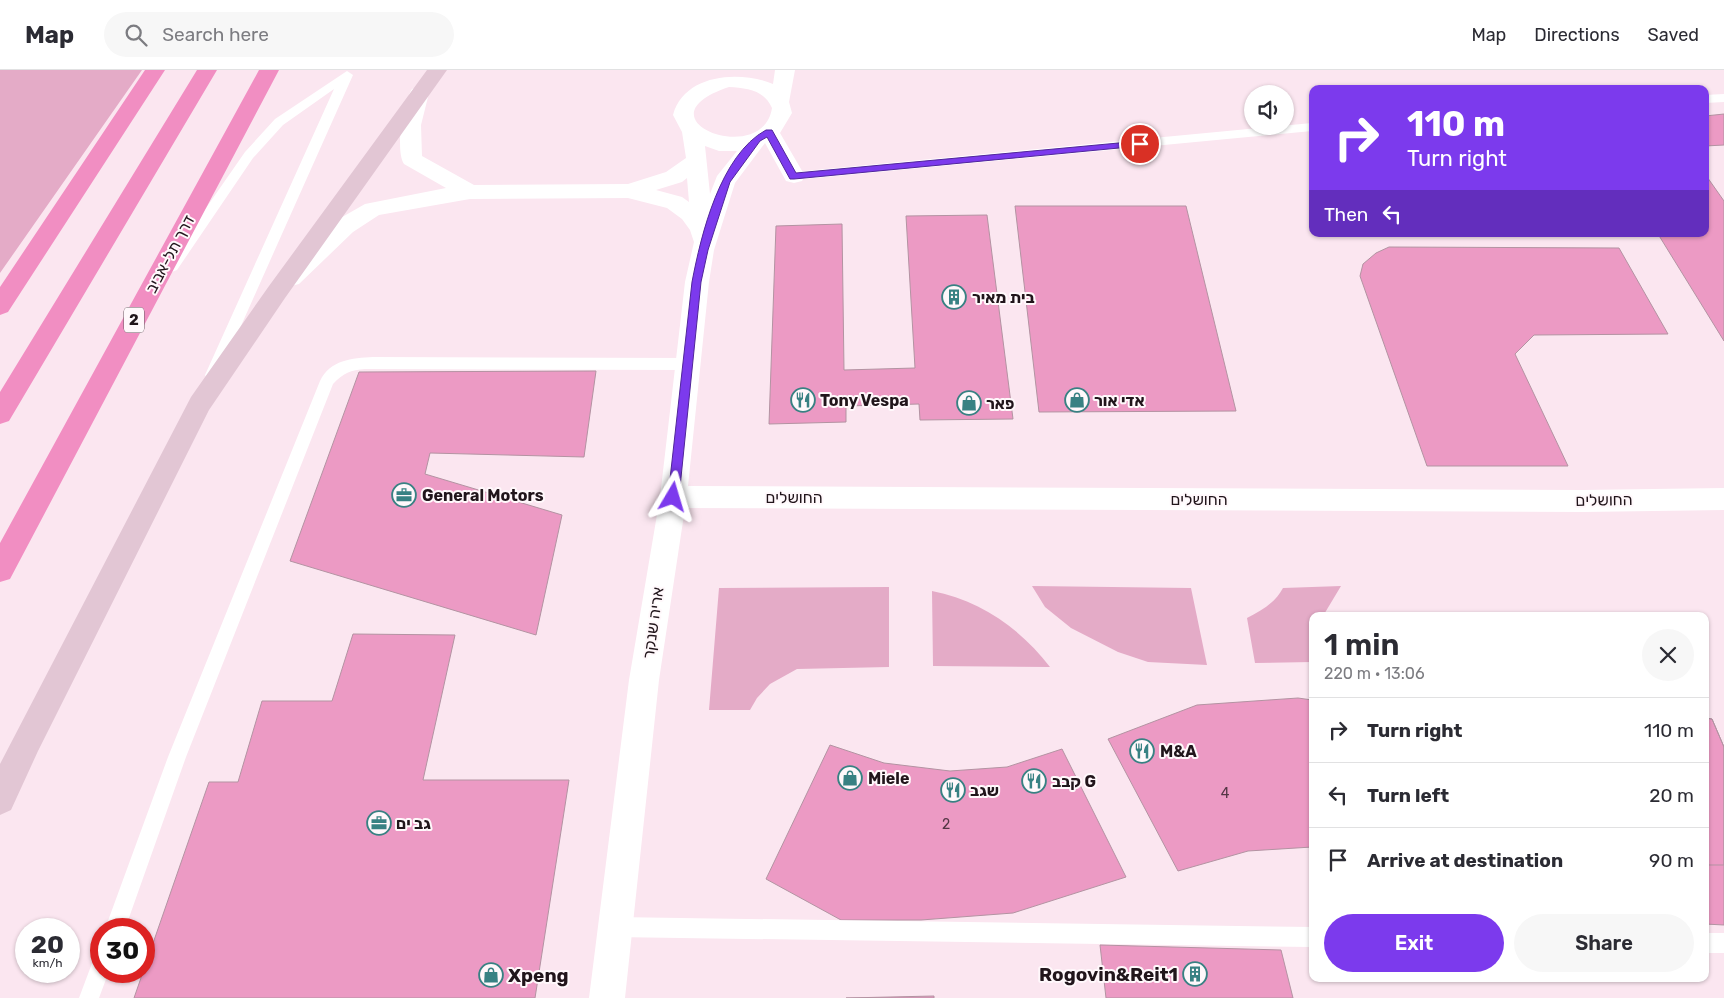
<!DOCTYPE html>
<html lang="en">
<head>
<meta charset="utf-8">
<style>
	:root { --surface:#fff; --page:#f7f7f7; --text:#2b2b33; --muted:#7c7c81; --line:#e1e1e2; --accent:#7c3aed }
	body { margin:0; font-family:Rubik,Heebo,sans-serif; background:var(--page); color:var(--text); height:100vh; display:flex; flex-direction:column; font-size:19px; white-space:nowrap }
	* { box-sizing:border-box; margin:0 }
	p { font-size:16px; color:var(--muted) }
	.icon { flex:none; width:28px; height:28px; fill:none; stroke:currentColor; stroke-width:2; stroke-linecap:round; stroke-linejoin:round }
	.map { position:relative; flex:1; overflow:hidden }
	.panel { position:absolute; left:1309px; top:542px; width:400px; height:370px; display:flex; flex-direction:column; background:var(--surface); border-radius:10px; box-shadow:0 1px 4px #0004 }
	.panel>* { flex:none }
	.top-card { position:absolute; left:1309px; top:15px; width:400px; height:152px; border-radius:10px; box-shadow:0 1px 4px #0004; background:#7c3aed; color:#fff; overflow:hidden }
	.controls { position:absolute; left:1244px; top:15px; display:grid; gap:10px }
	.controls a { display:grid; place-items:center; width:50px; height:50px; border-radius:50%; background:var(--surface); box-shadow:0 1px 4px #0004; font-size:25px }
	.speed { position:absolute; left:15px; top:848px; display:flex; gap:10px; font-size:25px; font-weight:700; text-align:center }
	.speed>* { display:grid; place-content:center; width:65px; height:65px; border-radius:50%; background:var(--surface); box-shadow:0 1px 4px #0004; line-height:1 }
	.speed small { font-size:12px; font-weight:400 }
	.speed .limit { border:8px solid #d22; background:#fff; color:#111 }
	.pin { position:absolute; display:grid; place-items:center; width:42px; height:42px; color:#fff; margin:-21px; border:2px solid #fff; border-radius:50%; box-shadow:0 1px 5px #0007 }
	.me { position:absolute; width:55px; margin:-28px; rotate:7deg; stroke-linejoin:round; filter:drop-shadow(0 0 4px #0008) }
	.turn { display:flex; align-items:center; gap:18px; height:105px; padding:0 15px; font-size:22px }
	.turn .icon { width:65px; height:65px; stroke-width:2.5 }
	.turn b { display:block; font-size:35px; line-height:42px }
	.then { display:flex; align-items:center; height:48px; padding:0 15px; background:#0003; gap:10px; font-size:19px }
	.round { display:grid; place-items:center; flex:none; width:52px; height:52px; border-radius:26px; background:var(--page) }
	.overview { display:flex; align-items:center; justify-content:space-between; height:85px; padding:0 15px }
	h1 { font-size:30px; font-weight:600; line-height:38px }
	.action { display:flex; gap:10px; margin-top:auto; padding:10px 15px }
	.action a { flex:1; height:58px; border-radius:30px; background:var(--accent); color:#fff; font-size:20px; font-weight:600; line-height:58px; text-align:center }
	.action a+a { background:var(--page); color:var(--text) }
	ul { padding:0; list-style:none }
	li { display:flex; align-items:center; gap:15px; height:65px; padding:0 15px; border-top:1px solid var(--line) }
	li div { flex:1 }
	li b { display:block; font-size:19px }
	li em { font-style:normal }
	header { display:flex; align-items:center; gap:30px; box-sizing:border-box; height:70px; padding:0 25px; background:var(--surface); border-bottom:1px solid var(--line) }
	header strong { font-size:24px }
	nav { display:flex; gap:28px; margin-inline-start:auto; font-size:18px }
	.search { width:350px; height:45px; background:var(--page); display:flex; align-items:center; gap:12px; box-sizing:border-box; padding:0 18px; border-radius:28px; color:var(--muted); font-size:19px }
	.map>svg:first-child { display:block }
</style>
</head>
<body>
<header>
<strong>Map</strong>
<div class="search"><svg class="icon" aria-label="search" viewBox="0 0 24 24"><circle cx="10" cy="10" r="6"/><path d="M15 15l6 6"/></svg>Search here</div>
<nav><a>Map</a><a>Directions</a><a>Saved</a></nav>
</header>
<div class="map">
<svg width="1724" height="928" viewBox="0 0 1724 928">
	<rect width="100%" height="100%" fill="#fbe6f0"/>
	<!-- green -->
	<path fill="#e4abc7" d="M 0,0 L 142,0 L 0,203 Z
		M 1032,516 L 1191,518 L 1207,595 L 1148,592 L 1118,582 L 1071,558 L 1045,537 Z
		M 1341,516 L 1323,546 L 1312,546 L 1312,592 L 1255,593 L 1247,548 C 1261,541 1275,533 1283,518 Z
		M 889,517 L 889,597 L 797,599 L 770,614 L 757,628 L 750,640 L 709,640 L 719,518 Z
		M 932,521 C 980,530 1021,559 1050,597 L 933,596 Z"/>
	<!-- building -->
	<path fill="#ec9ac4" stroke="#b393a2" d="M 1724,44 L 1724,75 L 1705,76 L 1705,46 Z
		M 1705,104 L 1724,131 L 1724,271 L 1658,164 L 1705,164 Z
		M 1015,136 L 1186,136 L 1236,341 L 1039,342 Z
		M 987,145 L 1013,349 L 920,350 L 919,334 L 846,336 L 846,352 L 769,354 L 776,156 L 842,154 L 844,300 L 915,298 L 906,146 Z
		M 1389,177 L 1619,178 L 1668,264 L 1534,265 L 1515,284 L 1568,396 L 1427,396 L 1360,206 L 1363,194 L 1376,183 Z
		M 596,301 L 584,387 L 430,383 L 425,404 L 562,445 L 536,565 L 290,491 L 359,302 Z
		M 353,564 L 455,565 L 423,710 L 569,710 L 535,928 L 134,928 L 209,712 L 238,712 L 262,631 L 332,631 Z
		M 1298,628 L 1312,630 L 1312,777 L 1248,781 L 1178,801 L 1108,669 L 1197,635 Z
		M 1705,648 L 1712,649 L 1724,677 L 1724,795 L 1705,795 Z
		M 1705,648 L 1712,649 L 1724,677 L 1724,855 L 1705,854 Z
		M 830,675 L 884,693 L 950,701 L 1007,697 L 1062,679 L 1126,807 L 1013,843 L 921,850 L 841,850 L 766,809 Z
		M 1100,875 L 1281,880 L 1293,928 L 1106,928 Z
		M 934,926 L 934,928 L 846,928 Z"/>
	<g fill="none" stroke-linecap="round" stroke-linejoin="round">
		<!-- lane -->
		<path fill="#fff" fill-rule="evenodd" d="M 347,1 L 353,5 L 219,305 L 217,309 L 207,309 L 205,305 L 334,19 L 283,55 L 253,88 L 177,200 L 172,202 L 165,197 L 245,82 L 275,49 Z
			M 1724,24 L 1724,32 L 1705,33 L 1705,25 Z
			M 1312,53 L 1312,61 L 794,110 L 788,106 L 794,102 Z
			M 373,287 L 689,288 L 694,290 L 696,294 L 694,298 L 689,300 L 365,299 C 351,300 343,303 333,314 L 186,687 L 125,859 L 105,859 L 168,687 L 320,311 C 330,290 352,288 373,287 Z
			M 614,847 L 1312,857 L 1312,877 L 614,867 L 607,864 L 604,857 L 607,850 Z
			M 1705,863 L 1724,863 L 1724,883 L 1705,883 Z
			M 101,885 L 101,901 L 109,901 L 99,928 L 79,928 L 94,888 Z"/>
		<!-- street -->
		<path fill="#fff" fill-rule="evenodd" d="M 775,0 L 795,0 L 789,32 L 792,43 L 780,63 L 805,106 L 802,111 L 794,113 L 786,111 L 765,73 L 735,113 L 714,180 L 709,212 L 688,416 L 1583,420 L 1724,418 L 1724,440 L 1583,442 L 685,438 L 659,610 L 625,928 L 589,928 L 629,610 L 660,427 L 685,212 L 694,172 L 690,160 L 682,149 L 667,138 L 628,128 L 470,129 L 379,145 L 353,162 L 299,214 L 291,216 L 283,214 L 279,208 L 283,202 L 337,150 L 365,134 L 446,118 L 404,94 C 395,80 403,33 412,19 L 419,17 L 426,19 L 429,23 L 421,55 L 422,86 L 474,115 L 628,114 L 666,102 L 686,88 L 682,62 L 673,45 C 684,4 739,0 773,14 ZM 729,17 C 747,18 764,20 772,38 C 763,99 633,49 729,17 ZM 705,76 L 719,81 L 737,81 L 717,106 L 710,124 ZM 687,108 L 689,132 L 682,127 L 656,120 L 682,112 Z"/>
		<!-- secondary -->
		<path fill="#e2c6d4" fill-rule="evenodd" d="M 427,0 L 447,0 L 285,228 L 209,340 L 38,681 L 11,740 L 0,745 L 0,694 L 191,327 L 269,216 Z"/>
		<!-- highway -->
		<path fill="#f18ec2" fill-rule="evenodd" d="M 145,0 L 165,0 L 8,242 L 0,245 L 0,217 Z
			M 197,0 L 217,0 L 9,351 L 0,354 L 0,322 Z
			M 259,0 L 279,0 L 10,509 L 0,512 L 0,473 Z"/>
	</g>
	<!-- route -->
	<path fill="#7c3aed" stroke="#51269a" d="M 766,60 L 772,60 L 796,103 L 1140,71 L 1144,74 L 1140,76 L 794,109 L 790,109 L 767,67 L 760,71 L 730,112 L 708,180 L 701,212 L 679,427 L 673,432 L 668,427 L 692,212 C 701,165 720,85 766,60 Z"/>
	<!-- icons -->
	<defs>
		<g id="building-ring" transform="scale(1.25)"><circle r="9.5" fill="#fff8fb" stroke="#388183" stroke-width="1.5"/><path d="M-4-6H4V6H1V3H-1V6H-4ZM-2.5-4.3h1.7v1.8h-1.7ZM.8-4.3h1.7v1.8H.8ZM-2.5-1h1.7V.8h-1.7ZM.8-1h1.7V.8H.8Z" fill="#388183"/></g>
		<g id="restaurant-ring" transform="scale(1.25)"><circle r="9.5" fill="#fff8fb" stroke="#388183" stroke-width="1.5"/><path d="M-5-6h1v4h1v-4h1v4h1v-4h1v5L-1.5 .5V6h-2V.5L-5-1ZM5-6V6H3V1.5H1.5Q1.5-4 5-6Z" fill="#388183"/></g>
		<g id="shop-ring" transform="scale(1.25)"><circle r="9.5" fill="#fff8fb" stroke="#388183" stroke-width="1.5"/><path d="M-5-2.5h2.3a2.7 3.5 0 0 1 5.4 0H5L5.5 6h-11ZM-1.5-2.5h3a1.5 2.3 0 0 0-3 0Z" fill="#388183"/></g>
		<g id="office-ring" transform="scale(1.25)"><circle r="9.5" fill="#fff8fb" stroke="#388183" stroke-width="1.5"/><path d="M-6-3h4V-5.5h4V-3h4V5H-6ZM-1-4.5V-3h2v-1.5ZM-6 0V1H6V0Z" fill="#388183"/></g>
	</defs>
	<g fill-rule="evenodd">
		<use href="#building-ring" x="954" y="227"/>
		<use href="#restaurant-ring" x="803" y="330"/>
		<use href="#shop-ring" x="1077" y="330"/>
		<use href="#shop-ring" x="969" y="333"/>
		<use href="#office-ring" x="404" y="425"/>
		<use href="#restaurant-ring" x="1142" y="681"/>
		<use href="#shop-ring" x="850" y="708"/>
		<use href="#restaurant-ring" x="1034" y="711"/>
		<use href="#restaurant-ring" x="953" y="720"/>
		<use href="#office-ring" x="379" y="753"/>
		<use href="#building-ring" x="1195" y="904"/>
		<use href="#shop-ring" x="491" y="905"/>
	</g>
	<g text-anchor="middle" dominant-baseline="central" stroke-width="4" stroke-linejoin="round" paint-order="stroke">
		<!-- number labels -->
		<g font-size="14" fill="#543645">
			<text x="1225" y="723">4</text>
			<text x="946" y="754">2</text>
		</g>
		<!-- shield labels -->
		<rect fill="#fff8fb" stroke="#64595e" stroke-width="1" x="124" y="237.5" width="20" height="25" rx="4"/>
		<g font-size="15" font-weight="bold" fill="#21151b">
			<text x="134" y="250">2</text>
		</g>
		<!-- street labels -->
		<g font-size="16" fill="#21151b" stroke="#fff8fb">
			<text transform="translate(170 184) rotate(-62)">דרך תל-אביב</text>
			<text x="794" y="427">החושלים</text>
			<text x="1199" y="429">החושלים</text>
			<text transform="translate(1604 430) rotate(-1)">החושלים</text>
			<text transform="translate(653 553) rotate(-82)">אריה שנקר</text>
		</g>
		<!-- poi labels -->
		<g font-size="16" font-weight="bold" fill="#21151b" stroke="#fff8fb" text-anchor="start">
			<text x="972" y="227">בית מאיר</text>
			<text x="820" y="330">Tony Vespa</text>
			<text x="1094" y="330">אדי אור</text>
			<text x="986" y="333">פאר</text>
			<text x="422" y="425">General Motors</text>
			<text x="1160" y="681">M&amp;A</text>
			<text x="868" y="708">Miele</text>
			<text x="1052" y="711">קבב G</text>
			<text x="970" y="720">שגב</text>
			<text x="396" y="753">גב ים</text>
		</g>
		<!-- near-poi labels -->
		<g font-size="19" font-weight="bold" fill="#21151b" stroke="#fff8fb" text-anchor="end">
			<text x="1178" y="904">Rogovin&amp;Reit1</text>
			<text x="508" y="905" text-anchor="start">Xpeng</text>
		</g>
	</g>
</svg>
<div class="controls">
<a><svg class="icon" aria-label="sound" viewBox="0 0 24 24"><path d="M4 9h4l5-4v14l-5-4H4zM17 9q2 3 0 6"/></svg></a>
</div>
<div class="speed"><div>20<small>km/h</small></div><div class="limit">30</div></div>
<div class="pin" style="left:1140px;top:74px;background:#d93025"><svg class="icon" aria-label="arrive" viewBox="0 0 24 24"><path d="M6 21V4h12l-3 4 3 4H6"/></svg></div>
<svg class="me" style="left:673px;top:427px" viewBox="-20 -20 40 40"><path d="M0-17L14 15 0 8-14 15z" fill="#7c3aed" stroke="#fff" stroke-width="4"/></svg>
<div class="top-card">
<div class="turn"><svg class="icon" aria-label="right" viewBox="0 0 24 24"><path d="M7 20v-9h11M14 6l5 5-5 5"/></svg><div><b>110 m</b>Turn right</div></div>
<div class="then">Then<svg class="icon" aria-label="left" viewBox="0 0 24 24"><path d="M17 20v-9H6M10 6l-5 5 5 5"/></svg></div>
</div>
<section class="panel">
<div class="overview"><div><h1>1 min</h1><p>220 m · 13:06</p></div><a class="round"><svg class="icon" aria-label="close" viewBox="0 0 24 24"><path d="M6 6l12 12M18 6L6 18"/></svg></a></div>
<ul>
<li><svg class="icon" aria-label="right" viewBox="0 0 24 24"><path d="M7 20v-9h11M14 6l5 5-5 5"/></svg><div><b>Turn right</b></div><em>110 m</em></li>
<li><svg class="icon" aria-label="left" viewBox="0 0 24 24"><path d="M17 20v-9H6M10 6l-5 5 5 5"/></svg><div><b>Turn left</b></div><em>20 m</em></li>
<li><svg class="icon" aria-label="arrive" viewBox="0 0 24 24"><path d="M6 21V4h12l-3 4 3 4H6"/></svg><div><b>Arrive at destination</b></div><em>90 m</em></li>
</ul>
<div class="action"><a>Exit</a><a>Share</a></div>
</section>
</div>
</body>
</html>
